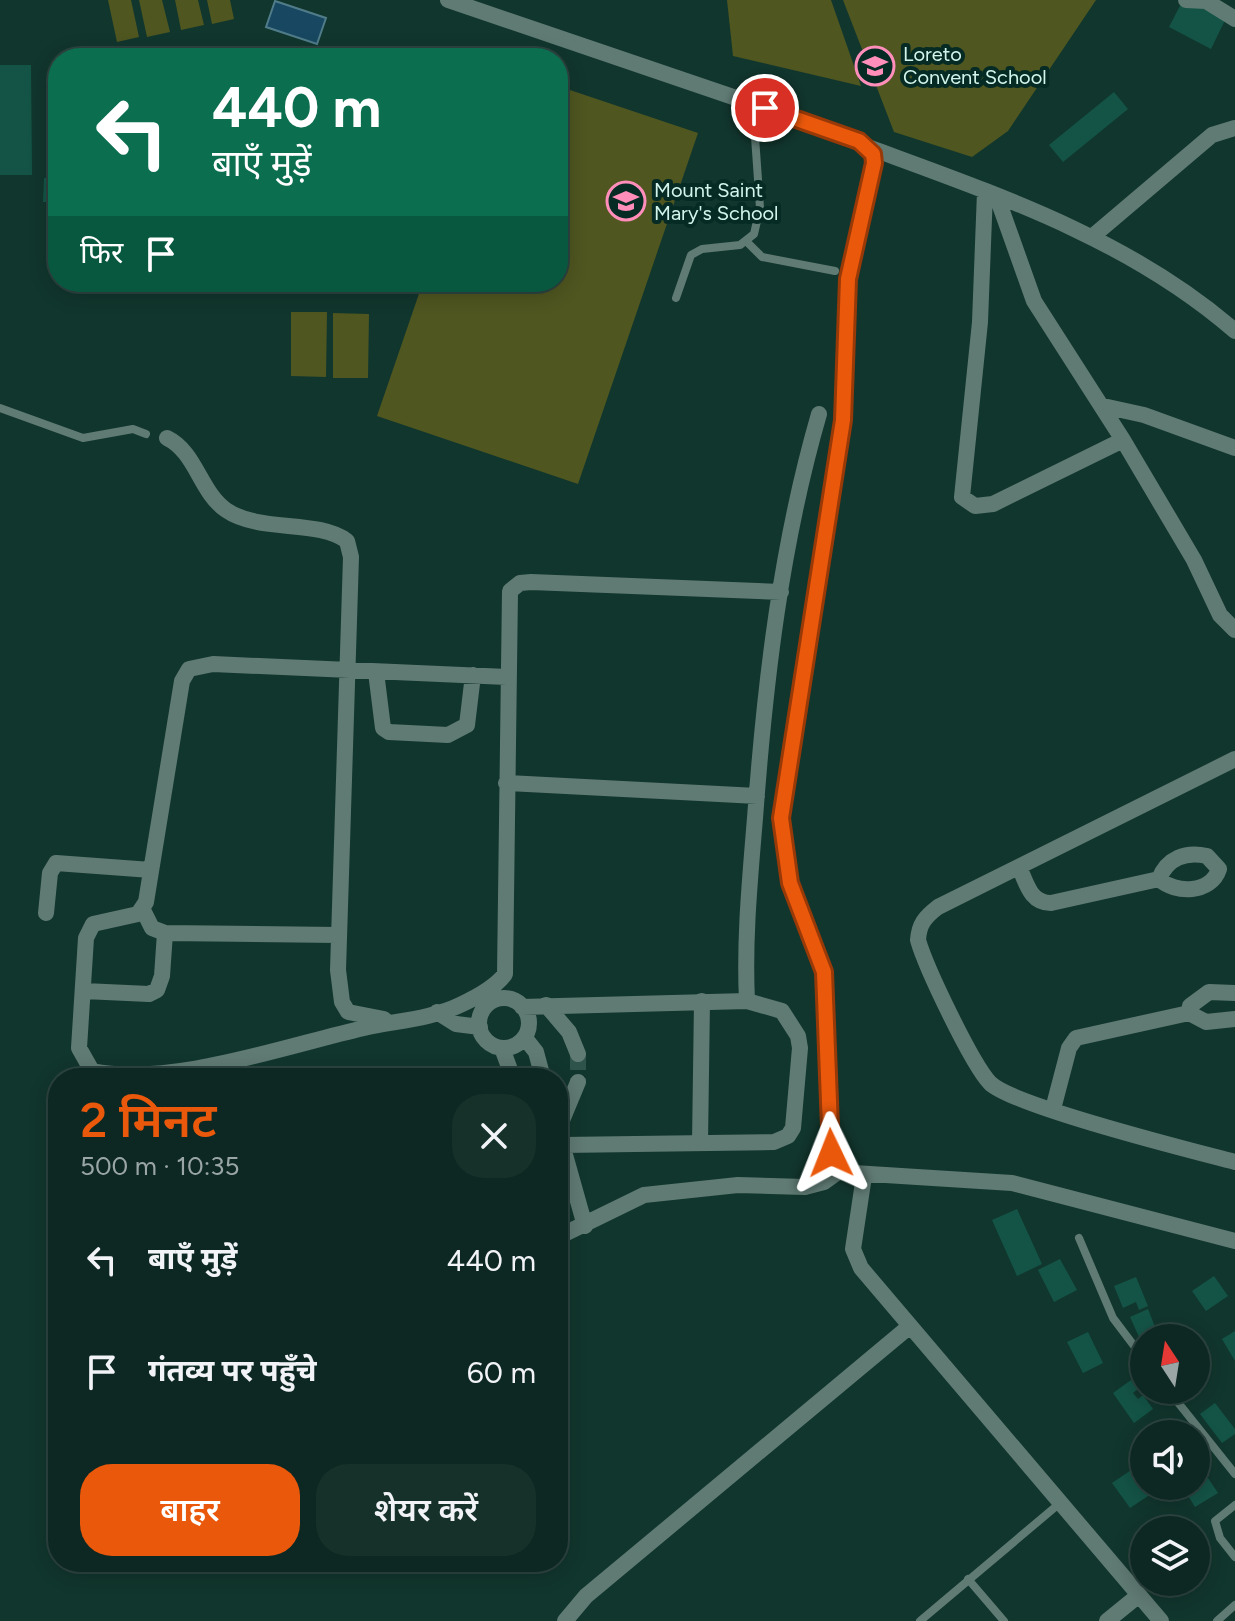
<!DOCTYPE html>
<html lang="hi">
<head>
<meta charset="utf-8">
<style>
	:root { --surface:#0d2822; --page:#16302a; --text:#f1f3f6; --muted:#9aa6a5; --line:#2d4440; --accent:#ea580c }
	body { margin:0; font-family:Figtree,"Noto Sans Devanagari",sans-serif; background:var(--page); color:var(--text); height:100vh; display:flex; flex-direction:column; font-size:30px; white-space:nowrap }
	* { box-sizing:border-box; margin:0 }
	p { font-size:26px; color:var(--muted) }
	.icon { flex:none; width:44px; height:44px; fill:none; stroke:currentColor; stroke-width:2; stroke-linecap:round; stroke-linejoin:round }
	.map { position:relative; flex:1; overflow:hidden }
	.details { position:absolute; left:48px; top:1068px; width:520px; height:504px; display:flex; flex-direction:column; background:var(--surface); border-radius:32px; box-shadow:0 4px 20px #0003,0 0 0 2px var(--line) }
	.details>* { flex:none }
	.top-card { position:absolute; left:48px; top:48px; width:520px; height:244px; border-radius:32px; box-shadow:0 4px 20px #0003,0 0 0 2px var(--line); background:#0b6e4f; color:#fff; overflow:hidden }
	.needle { width:52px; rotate:348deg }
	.tools { position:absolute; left:1130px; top:1324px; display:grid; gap:16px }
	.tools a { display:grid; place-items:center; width:80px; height:80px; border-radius:50%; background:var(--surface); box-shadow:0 4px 20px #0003,0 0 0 2px var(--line); font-size:40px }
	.pin { position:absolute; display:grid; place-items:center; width:68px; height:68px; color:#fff; margin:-34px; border:4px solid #fff; border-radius:50%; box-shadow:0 2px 8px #0007 }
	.me { position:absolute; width:88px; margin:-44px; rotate:358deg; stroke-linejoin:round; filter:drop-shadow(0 0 6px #0008) }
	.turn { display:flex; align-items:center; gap:28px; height:168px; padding:0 32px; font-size:36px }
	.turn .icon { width:104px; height:104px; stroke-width:2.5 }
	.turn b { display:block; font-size:56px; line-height:68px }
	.then { display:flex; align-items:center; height:76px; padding:0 32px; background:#0003; gap:16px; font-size:30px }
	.round { display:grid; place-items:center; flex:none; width:84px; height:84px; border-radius:32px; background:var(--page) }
	.summary { display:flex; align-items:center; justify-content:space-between; height:136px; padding:0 32px }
	h1 { font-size:48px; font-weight:600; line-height:60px; color:var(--accent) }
	.cta { display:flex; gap:16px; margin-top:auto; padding:16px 32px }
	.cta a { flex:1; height:92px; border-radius:32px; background:var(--accent); color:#fff; font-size:32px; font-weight:600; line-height:92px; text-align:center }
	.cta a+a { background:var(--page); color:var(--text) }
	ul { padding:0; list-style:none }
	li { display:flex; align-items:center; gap:24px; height:112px; padding:0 32px }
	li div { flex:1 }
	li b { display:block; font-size:30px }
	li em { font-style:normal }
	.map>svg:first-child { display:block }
</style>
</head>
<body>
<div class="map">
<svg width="1235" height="1621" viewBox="0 0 1235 1621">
	<rect width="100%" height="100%" fill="#11362d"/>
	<!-- green -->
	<path fill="#4f5620" d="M 108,0 L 131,0 L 139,37 L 117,42 Z
		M 139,0 L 162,0 L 170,32 L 147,37 Z
		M 175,0 L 198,0 L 204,25 L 181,30 Z
		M 207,0 L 230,0 L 234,19 L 212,24 Z
		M 727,0 L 831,0 L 861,86 L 733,56 Z
		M 843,0 L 1096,0 L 1008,131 L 972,157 L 894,132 Z
		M 558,86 L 698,133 L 578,484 L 377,416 L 423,282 L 558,282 Z
		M 291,312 L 327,312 L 326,377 L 291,376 Z
		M 333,313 L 369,314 L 368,378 L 333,378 Z"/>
	<!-- water -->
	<path fill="#184861" stroke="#507c8a" stroke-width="2" d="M 275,1 L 326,18 L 317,44 L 266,27 Z"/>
	<!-- building -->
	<path fill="#145447" d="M 1183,0 L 1227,16 L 1211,49 L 1169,27 Z
		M 0,65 L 31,65 L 32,175 L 0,175 Z
		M 1114,92 L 1128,109 L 1063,162 L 1049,145 Z
		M 44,178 L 58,178 L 58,202 L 43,202 Z
		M 1017,1209 L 1042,1264 L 1017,1276 L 992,1220 Z
		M 1060,1259 L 1077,1290 L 1054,1302 L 1038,1270 Z
		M 1214,1276 L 1228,1296 L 1206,1311 L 1192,1291 Z
		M 1136,1277 L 1148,1306 L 1139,1310 L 1136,1302 L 1123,1308 L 1114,1286 Z
		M 1148,1309 L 1157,1332 L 1140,1339 L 1130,1317 Z
		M 1235,1331 L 1235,1361 L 1222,1339 Z
		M 1088,1332 L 1103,1363 L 1083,1373 L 1067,1342 Z
		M 1131,1380 L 1138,1389 L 1133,1393 L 1138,1399 L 1143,1395 L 1153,1409 L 1134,1423 L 1113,1393 Z
		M 1215,1403 L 1235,1429 L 1235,1434 L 1222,1443 L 1200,1414 Z
		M 1165,1420 L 1172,1430 L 1166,1434 L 1145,1434 Z
		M 1196,1460 L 1204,1472 L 1199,1475 L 1203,1482 L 1208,1478 L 1218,1493 L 1195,1507 L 1182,1486 L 1196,1486 Z
		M 1140,1464 L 1144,1470 L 1144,1486 L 1155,1486 L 1157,1490 L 1130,1508 L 1112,1483 Z"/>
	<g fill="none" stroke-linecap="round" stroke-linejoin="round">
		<!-- minor-tunnel -->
		<path stroke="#2e534a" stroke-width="16" stroke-dasharray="16 8" stroke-linecap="butt" d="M 578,1054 L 578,1082"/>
		<!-- service -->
		<path stroke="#607b74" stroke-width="8" d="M 747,242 L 762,257 L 835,271
			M 676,298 L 691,255 L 702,249 L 740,245 L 754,234 L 760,208 L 755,137 L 765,108
			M 0,408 L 83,438 L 133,429 L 146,434
			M 1079,1238 L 1113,1318 L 1144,1359
			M 1168,1390 L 1235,1474
			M 1235,1505 L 1215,1521 L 1220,1538 L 1235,1557
			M 968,1579 L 1004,1621
			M 920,1621 L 1060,1503
			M 1217,1621 L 1235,1605"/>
		<!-- minor -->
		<path stroke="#607b74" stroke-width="16" d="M 448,0 L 836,132 L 859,141 L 873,154 L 873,172 L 848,279 L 842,430 L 781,818 L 790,883 L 824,972 L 831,1153 L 838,1172 L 1012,1183 L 1235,1241
			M 1186,0 L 1206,1 L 1235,19
			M 868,147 C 998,195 1129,239 1235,331
			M 985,192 L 980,322 L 962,497 L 975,506 L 993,504 L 1123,440
			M 997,197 L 1034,301 L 1123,440 L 1194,560 L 1220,615 L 1235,630
			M 1093,236 L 1212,135 L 1235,128
			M 1103,406 L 1144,415 L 1235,448
			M 167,438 C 196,452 200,492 226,510 C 259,533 318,519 347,541 L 351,557 L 338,970 L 342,1002 L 348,1012 L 384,1019
			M 376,672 L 383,728 L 389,732 L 448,735 L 467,725 L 473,675
			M 507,677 L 213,664 L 189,669 L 182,681 L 146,902 L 138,914 L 93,924 L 86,938 L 79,1048 L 92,1071 C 171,1087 285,1046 364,1028 C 395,1021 431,1019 460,1005 C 475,998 495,988 505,974 L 510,591 L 520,583 L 531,582 L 781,592
			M 1235,759 L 938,907 C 925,917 919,924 918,940 C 926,968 972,1064 990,1083 C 1013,1106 1193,1151 1235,1162
			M 506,783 L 757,796
			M 1020,869 C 1027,885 1031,903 1051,903 L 1159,879 C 1167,858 1186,851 1207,856 L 1219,869 C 1211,894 1175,894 1159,879
			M 143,910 L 152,928 L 165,933 L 338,935
			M 46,913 L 50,873 L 56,863 L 151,870
			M 84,991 L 149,994 L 157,990 L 162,976 L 165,933
			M479 1023a25 25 0 1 1 50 0a25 25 0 1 1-50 0Z
			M 546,1005 L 569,1032 L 578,1054
			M 522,1007 L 747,1001
			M 437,1012 L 456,1024 L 480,1027
			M 1189,1013 L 1190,1006 L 1209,992 L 1235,993
			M 1189,1013 L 1206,1022 L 1235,1019
			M 525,1038 L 536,1052 L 543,1078
			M 502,1048 L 513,1078
			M 1053,1109 L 1069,1048 L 1076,1038 L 1189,1013
			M 558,1130 L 585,1226
			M 558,1130 L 578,1082
			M 700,1143 L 702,1001
			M 562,1145 L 774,1142 L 788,1136 L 793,1128 L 800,1048 L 798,1036 L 782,1011 L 747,1001 C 744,939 750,879 755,818 C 765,682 781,545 819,414
			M 864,1176 L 853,1249 L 861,1268 L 1161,1621
			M 558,1237 L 644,1195 L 738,1185 L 805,1187 L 824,1182 L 838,1172
			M 565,1621 L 586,1596 L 910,1326
			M 1107,1621 L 1139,1595"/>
	</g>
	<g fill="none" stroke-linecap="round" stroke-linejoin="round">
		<!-- route casing -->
		<g stroke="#983908" stroke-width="20">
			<path id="route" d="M 765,108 L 859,141 L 873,154 L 874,163 L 848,279 L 843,420 L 781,818 L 790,883 L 824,972 L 831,1153"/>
		</g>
		<!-- route -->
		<use href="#route" stroke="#ea580c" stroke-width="14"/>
	</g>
	<!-- icons -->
	<defs>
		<g id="school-ring" transform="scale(2)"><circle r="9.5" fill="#052b24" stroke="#ff8eba" stroke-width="1.5"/><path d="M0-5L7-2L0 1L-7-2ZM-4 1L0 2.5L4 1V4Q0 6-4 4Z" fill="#ff8eba"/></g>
	</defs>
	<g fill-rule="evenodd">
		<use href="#school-ring" x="875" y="66"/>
		<use href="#school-ring" x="626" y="201"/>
	</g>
	<g text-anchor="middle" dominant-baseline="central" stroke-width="8" stroke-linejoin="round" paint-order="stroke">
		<!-- poi labels -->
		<g font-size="20" fill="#d3f5eb" stroke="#052b24" text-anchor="start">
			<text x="903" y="54">Loreto<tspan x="903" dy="23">Convent School</tspan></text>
			<text x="654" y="190">Mount Saint<tspan x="654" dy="23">Mary's School</tspan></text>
		</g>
	</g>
</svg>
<div class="tools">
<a><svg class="needle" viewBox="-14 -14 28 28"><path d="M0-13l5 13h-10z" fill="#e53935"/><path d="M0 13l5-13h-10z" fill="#9aa6a5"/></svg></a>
<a><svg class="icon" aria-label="sound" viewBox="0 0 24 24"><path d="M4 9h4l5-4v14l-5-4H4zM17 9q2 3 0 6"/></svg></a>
<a><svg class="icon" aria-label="layers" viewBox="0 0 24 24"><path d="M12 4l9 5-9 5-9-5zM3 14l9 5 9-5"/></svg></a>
</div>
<div class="pin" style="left:765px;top:108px;background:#d93025"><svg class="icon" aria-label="arrive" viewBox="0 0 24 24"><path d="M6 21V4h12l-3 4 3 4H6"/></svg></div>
<svg class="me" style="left:831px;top:1153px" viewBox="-20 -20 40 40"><path d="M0-17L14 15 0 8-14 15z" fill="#ea580c" stroke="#fff" stroke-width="4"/></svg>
<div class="top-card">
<div class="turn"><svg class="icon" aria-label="left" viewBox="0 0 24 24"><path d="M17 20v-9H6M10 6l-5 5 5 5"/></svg><div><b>440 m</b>बाएँ मुड़ें</div></div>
<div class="then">फिर<svg class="icon" aria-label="arrive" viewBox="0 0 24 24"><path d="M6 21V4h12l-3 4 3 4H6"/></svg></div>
</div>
<section class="details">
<div class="summary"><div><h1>2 मिनट</h1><p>500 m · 10:35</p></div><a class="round"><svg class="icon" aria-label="close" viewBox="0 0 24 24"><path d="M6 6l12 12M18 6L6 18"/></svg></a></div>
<ul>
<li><svg class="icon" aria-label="left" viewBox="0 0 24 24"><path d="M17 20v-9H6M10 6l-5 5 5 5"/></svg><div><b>बाएँ मुड़ें</b></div><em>440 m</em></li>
<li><svg class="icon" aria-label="arrive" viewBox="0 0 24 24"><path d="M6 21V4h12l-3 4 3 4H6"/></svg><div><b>गंतव्य पर पहुँचे</b></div><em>60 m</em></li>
</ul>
<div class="cta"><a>बाहर</a><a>शेयर करें</a></div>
</section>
</div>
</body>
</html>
